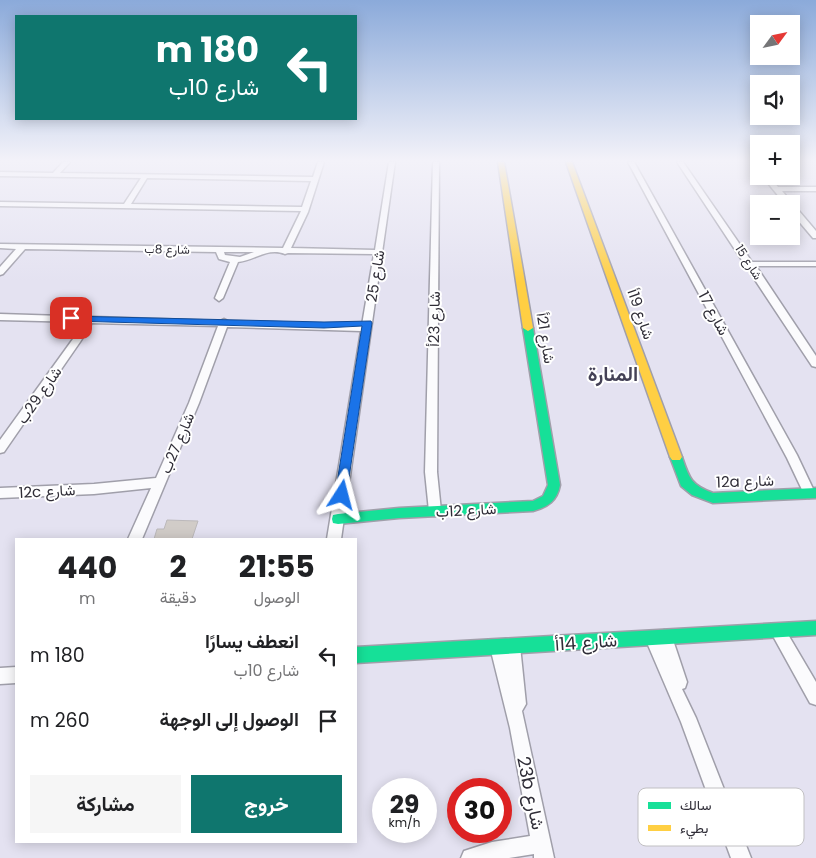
<!DOCTYPE html>
<html lang="ar">
<head>
<meta charset="utf-8">
<style>
	:root { --surface:#fff; --page:#f6f6f6; --text:#202124; --muted:#757577; --accent:#0f766e }
	body { margin:0; font-family:Poppins,Vazirmatn,sans-serif; background:var(--page); color:var(--text); direction:rtl; height:100vh; display:flex; flex-direction:column; font-size:19px; white-space:nowrap }
	* { box-sizing:border-box; margin:0 }
	p { font-size:16px; color:var(--muted) }
	.icon { flex:none; width:28px; height:28px; fill:none; stroke:currentColor; stroke-width:2; stroke-linecap:round; stroke-linejoin:round }
	.map { position:relative; flex:1; overflow:hidden; direction:ltr }
	.side { position:absolute; left:15px; top:538px; width:342px; height:305px; display:flex; flex-direction:column; background:var(--surface); border-radius:0px; box-shadow:0 2px 12px #0003; direction:rtl }
	.side>* { flex:none }
	.banner { position:absolute; left:15px; top:15px; width:342px; height:105px; border-radius:0px; box-shadow:0 2px 12px #0003; direction:rtl; background:#0f766e; color:#fff; overflow:hidden }
	.needle { width:32px; rotate:57deg }
	.tools { position:absolute; left:750px; top:15px; display:grid; gap:10px }
	.tools a { display:grid; place-items:center; width:50px; height:50px; border-radius:0px; background:var(--surface); box-shadow:0 2px 12px #0003; font-size:25px }
	.speed { position:absolute; left:372px; top:778px; display:flex; gap:10px; font-size:25px; font-weight:700; text-align:center }
	.speed>* { display:grid; place-content:center; width:65px; height:65px; border-radius:50%; background:var(--surface); box-shadow:0 2px 12px #0003; line-height:1 }
	.speed small { font-size:12px; font-weight:400 }
	.speed .limit { border:8px solid #d22; background:#fff; color:#111 }
	.pin { position:absolute; display:grid; place-items:center; width:42px; height:42px; color:#fff; margin:-21px; border-radius:10px; box-shadow:0 2px 8px #0006 }
	.me { position:absolute; width:55px; margin:-28px; rotate:9deg; stroke-linejoin:round; filter:drop-shadow(0 0 4px #0008) }
	.turn { display:flex; align-items:center; gap:18px; height:105px; padding:0 15px; font-size:22px }
	.turn .icon { width:65px; height:65px; stroke-width:2.5 }
	.turn b { display:block; font-size:35px; line-height:42px }
	.eta { display:flex; justify-content:space-evenly; align-items:center; height:85px; text-align:center }
	.eta b { font-size:30px; font-weight:700; line-height:35px }
	.action { display:flex; gap:10px; margin-top:auto; padding:10px 15px }
	.action a { flex:1; height:58px; border-radius:0px; background:var(--accent); color:#fff; font-size:20px; font-weight:700; line-height:58px; text-align:center }
	.action a+a { background:var(--page); color:var(--text) }
	ul { padding:0; list-style:none }
	li { display:flex; align-items:center; gap:15px; height:65px; padding:0 15px }
	li div { flex:1 }
	li b { display:block; font-size:19px }
	li em { font-style:normal }
	.map>svg:first-child { display:block }
</style>
</head>
<body>
<div class="map">
<svg width="816" height="858" viewBox="0 0 816 858">
	<rect width="100%" height="100%" fill="#e4e2f1"/>
	<!-- building -->
	<path fill="#d1ccc8" stroke="#bcb9bb" d="M 167,520 L 198,521 L 192,539 L 154,539 L 157,529 L 164,529 Z"/>
	<g fill="none" stroke-linecap="round" stroke-linejoin="round">
		<!-- street casing -->
		<g stroke="#a09faa" stroke-width="3">
			<path id="street" d="M 63,162 L 70,162 L 60,173 L 313,177 L 318,162 L 324,162 L 308,212 L 291,248 L 375,250 L 389,162 L 395,162 L 341,539 L 327,539 L 361,331 L 227,327 L 199,403 L 142,539 L 128,539 L 151,488 L 94,494 L 0,498 L 0,488 L 94,484 L 156,478 L 189,403 L 218,326 L 92,323 L 80,342 L 4,452 L 0,453 L 0,440 L 73,339 L 82,322 L 0,320 L 0,314 L 220,321 L 224,319 L 228,321 L 362,325 L 374,254 L 288,253 L 285,254 C 268,247 255,260 238,262 L 223,298 L 219,301 L 215,298 L 230,262 L 219,259 L 216,252 L 25,249 L 3,274 L 0,275 L 0,267 L 16,249 L 0,248 L 0,244 L 283,248 L 301,211 L 0,206 L 0,202 L 124,204 L 141,178 L 0,176 L 0,172 L 53,173 ZM 147,178 L 311,181 L 302,207 L 131,204 ZM 224,252 L 254,252 L 240,257 L 225,255 Z
				M 433,162 L 439,162 L 437,472 L 441,511 L 440,515 L 435,516 L 430,515 L 429,511 L 425,472 Z
				M 628,162 L 634,162 L 797,455 L 815,493 L 813,496 L 809,498 L 805,496 L 787,458 Z
				M 677,162 L 683,162 L 752,262 L 816,262 L 816,266 L 756,266 L 816,356 L 816,367 L 812,366 Z
				M 753,162 L 759,162 L 759,171 L 752,164 Z
				M 762,176 L 769,176 L 778,187 L 816,187 L 816,191 L 782,191 L 816,231 L 816,238 L 813,238 L 791,212 L 791,204 L 785,204 Z
				M 778,624 L 783,626 L 816,682 L 816,705 L 810,703 L 773,636 L 771,631 L 773,626 Z
				M 664,630 L 669,632 L 672,637 L 687,682 L 685,688 L 682,689 L 696,718 L 751,858 L 731,858 L 681,722 L 645,638 L 648,633 L 653,631 L 658,633 Z
				M 512,639 L 517,641 L 520,646 L 526,704 L 522,711 L 554,858 L 534,858 L 534,854 L 509,858 L 461,858 L 464,851 L 492,842 L 530,836 L 510,728 L 490,647 L 493,642 L 498,640 L 503,642 L 505,645 L 507,641 Z
				M 16,667 L 16,683 L 0,684 L 0,668 Z"/>
		</g>
		<!-- fast casing -->
		<g stroke="#a09faa" stroke-width="3">
			<path id="fast" d="M 528,325 L 533,328 L 560,485 C 557,501 548,507 533,511 L 399,518 L 338,524 L 333,523 L 332,519 L 333,515 L 338,514 L 399,508 L 533,501 L 543,496 L 548,485 L 523,328 Z
				M 676,453 L 680,454 L 682,457 C 689,478 691,485 713,493 L 816,488 L 816,498 L 713,503 L 692,495 L 681,486 L 670,457 L 672,454 Z
				M 816,621 L 816,635 L 356,663 L 356,647 Z"/>
		</g>
		<!-- slow casing -->
		<g stroke="#a09faa" stroke-width="3">
			<path id="slow" d="M 498,162 L 504,162 L 533,328 L 528,331 L 523,328 Z
				M 566,162 L 572,162 L 682,457 L 680,460 L 672,460 L 670,457 Z"/>
		</g>
		<!-- street -->
		<use href="#street" fill="#fbfbfd" fill-rule="evenodd"/>
		<!-- fast -->
		<use href="#fast" fill="#16e098" fill-rule="evenodd"/>
		<!-- slow -->
		<use href="#slow" fill="#ffcf43" fill-rule="evenodd"/>
	</g>
	<!-- sky -->
	<linearGradient id="sky" x2="0" y2="1"><stop stop-color="#8baada"/><stop offset="0.57" stop-color="#f3f2f9"/><stop offset="1" stop-color="#f3f2f9" stop-opacity="0"/></linearGradient>
	<rect width="816" height="282" fill="url(#sky)"/>
	<!-- route -->
	<path fill="#1a73e8" stroke="#114b97" d="M 68,316 L 324,322 L 371,321 L 372,323 L 346,498 L 337,498 L 335,495 L 362,326 L 324,328 L 71,321 L 68,320 Z"/>
	<g text-anchor="middle" dominant-baseline="central" stroke-width="4" stroke-linejoin="round" paint-order="stroke">
		<!-- far-street labels -->
		<g font-size="12" fill="#2f2d37" stroke="#fff">
			<text transform="translate(167 249) rotate(1)">شارع 8ب</text>
			<text transform="translate(749 262) rotate(57)">شارع 15</text>
		</g>
		<!-- street labels -->
		<g font-size="15" fill="#2f2d37" stroke="#fff">
			<text transform="translate(375 276) rotate(-81)">شارع 25</text>
			<text transform="translate(714 313) rotate(62)">شارع 17</text>
			<text transform="translate(641 314) rotate(71)">شارع 19أ</text>
			<text transform="translate(434 319) rotate(-89)">شارع 23أ</text>
			<text transform="translate(546 338) rotate(81)">شارع 21أ</text>
			<text transform="translate(39 395) rotate(-55)">شارع 29ب</text>
			<text transform="translate(177 443) rotate(-67)">شارع 27ب</text>
			<text transform="translate(745 481) rotate(-2)">12a شارع</text>
			<text transform="translate(47 491) rotate(-3)">12c شارع</text>
			<text transform="translate(466 510) rotate(-3)">شارع 12ب</text>
		</g>
		<!-- near-street labels -->
		<g font-size="18" fill="#2f2d37" stroke="#fff">
			<text transform="translate(586 642) rotate(-4)">شارع 14أ</text>
			<text transform="translate(531 793) rotate(78)">23b شارع</text>
		</g>
		<!-- district labels -->
		<g font-size="20" font-weight="bold" fill="#444156" stroke="#fff">
			<text x="613" y="374">المنارة</text>
		</g>
	</g>
	<!-- legend -->
	<rect x="638" y="788" width="166" height="58" rx="8" fill="#fff" stroke="#c1c0c3" stroke-width="1"/>
	<rect x="648" y="802" width="23" height="7" fill="#16e098"/>
	<rect x="648" y="825" width="23" height="6" fill="#ffcf43"/>
	<g font-size="14" fill="#2f2d37">
		<text x="680" y="810">سالك</text>
		<text x="680" y="833">بطيء</text>
	</g>
</svg>
<div class="tools">
<a><svg class="needle" viewBox="-14 -14 28 28"><path d="M0-13l5 13h-10z" fill="#e53935"/><path d="M0 13l5-13h-10z" fill="#757577"/></svg></a>
<a><svg class="icon" aria-label="sound" viewBox="0 0 24 24"><path d="M4 9h4l5-4v14l-5-4H4zM17 9q2 3 0 6"/></svg></a>
<a>+</a>
<a>−</a>
</div>
<div class="speed"><div>29<small>km/h</small></div><div class="limit">30</div></div>
<div class="pin" style="left:71px;top:318px;background:#d93025"><svg class="icon" aria-label="arrive" viewBox="0 0 24 24"><path d="M6 21V4h12l-3 4 3 4H6"/></svg></div>
<svg class="me" style="left:342px;top:495px" viewBox="-20 -20 40 40"><path d="M0-17L14 15 0 8-14 15z" fill="#1a73e8" stroke="#fff" stroke-width="4"/></svg>
<div class="banner">
<div class="turn"><svg class="icon" aria-label="left" viewBox="0 0 24 24"><path d="M17 20v-9H6M10 6l-5 5 5 5"/></svg><div><b>180 m</b>شارع 10ب</div></div>
</div>
<section class="side">
<div class="eta">
<div><b>21:55</b><p>الوصول</p></div>
<div><b>2</b><p>دقيقة</p></div>
<div><b>440</b><p>m</p></div>
</div>
<ul>
<li><svg class="icon" aria-label="left" viewBox="0 0 24 24"><path d="M17 20v-9H6M10 6l-5 5 5 5"/></svg><div><b>انعطف يسارًا</b><p>شارع 10ب</p></div><em>180 m</em></li>
<li><svg class="icon" aria-label="arrive" viewBox="0 0 24 24"><path d="M6 21V4h12l-3 4 3 4H6"/></svg><div><b>الوصول إلى الوجهة</b></div><em>260 m</em></li>
</ul>
<div class="action"><a>خروج</a><a>مشاركة</a></div>
</section>
</div>
</body>
</html>
